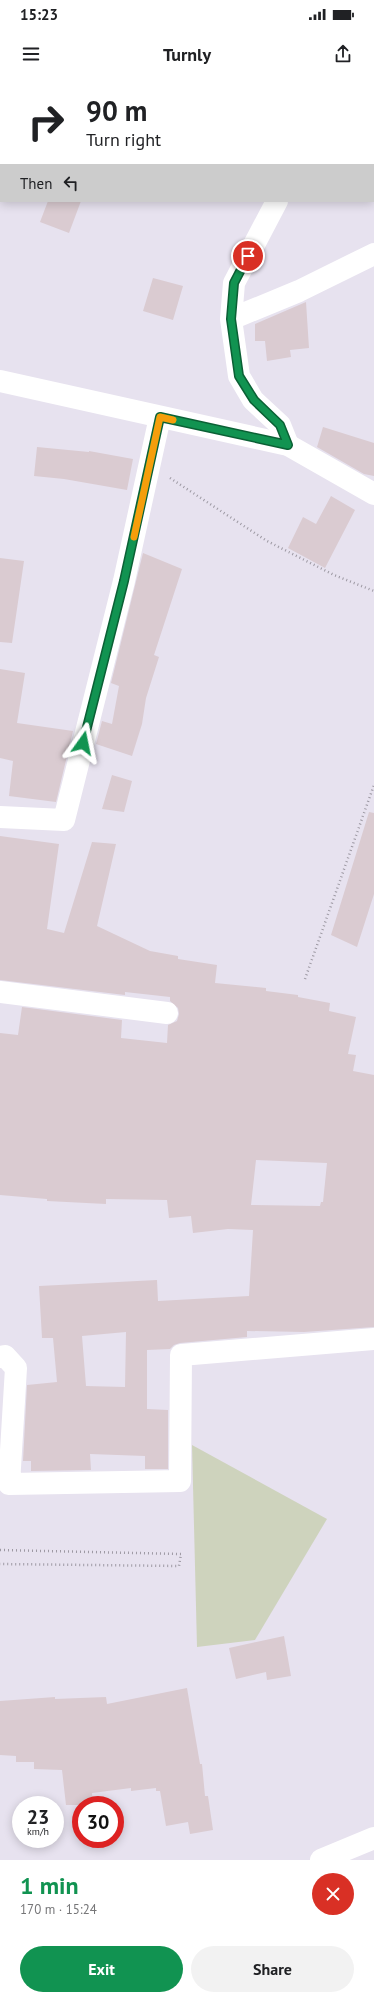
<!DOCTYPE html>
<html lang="en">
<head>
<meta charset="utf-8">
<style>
	:root { --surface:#fff; --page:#f2f2f2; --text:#202124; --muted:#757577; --accent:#119351 }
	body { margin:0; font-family:"PT Sans",sans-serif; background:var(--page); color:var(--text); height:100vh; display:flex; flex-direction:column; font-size:15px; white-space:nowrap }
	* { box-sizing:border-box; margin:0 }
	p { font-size:13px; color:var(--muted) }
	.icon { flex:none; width:22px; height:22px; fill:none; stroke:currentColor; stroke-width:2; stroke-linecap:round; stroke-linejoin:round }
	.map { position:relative; height:1780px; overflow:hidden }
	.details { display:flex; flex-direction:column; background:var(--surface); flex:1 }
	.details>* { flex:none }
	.hud { position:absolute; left:0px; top:0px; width:374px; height:122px; box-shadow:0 2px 10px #0003; background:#fff; color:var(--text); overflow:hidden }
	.speed { position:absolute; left:12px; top:1716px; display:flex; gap:8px; font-size:20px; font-weight:700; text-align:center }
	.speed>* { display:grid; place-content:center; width:52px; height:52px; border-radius:50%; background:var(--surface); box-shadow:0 2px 10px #0003; line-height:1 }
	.speed small { font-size:10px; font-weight:400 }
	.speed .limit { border:6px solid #d22; background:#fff; color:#111 }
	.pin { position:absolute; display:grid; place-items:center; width:34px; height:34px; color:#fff; margin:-17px; border:2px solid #fff; border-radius:50%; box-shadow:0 1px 4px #0007 }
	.me { position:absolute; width:44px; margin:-22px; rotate:12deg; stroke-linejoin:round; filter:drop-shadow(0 0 3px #0008) }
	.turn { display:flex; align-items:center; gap:14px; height:84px; padding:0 20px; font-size:18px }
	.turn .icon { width:52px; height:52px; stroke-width:2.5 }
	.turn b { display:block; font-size:28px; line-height:34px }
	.then { display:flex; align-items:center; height:38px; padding:0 20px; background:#0003; gap:8px; font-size:15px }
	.round { display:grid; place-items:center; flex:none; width:42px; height:42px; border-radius:21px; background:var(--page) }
	.head { display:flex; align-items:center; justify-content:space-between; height:68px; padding:0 20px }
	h1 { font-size:24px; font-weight:800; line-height:30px; color:var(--accent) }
	.action { display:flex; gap:8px; margin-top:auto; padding:8px 20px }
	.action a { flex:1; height:46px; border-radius:24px; background:var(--accent); color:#fff; font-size:16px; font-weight:800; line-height:46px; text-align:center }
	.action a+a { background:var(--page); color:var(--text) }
	.status { display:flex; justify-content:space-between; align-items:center; height:28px; padding:0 20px; background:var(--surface); direction:ltr }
	.status svg { height:11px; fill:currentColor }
	header { display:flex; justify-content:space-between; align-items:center; height:52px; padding:0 20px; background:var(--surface); font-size:18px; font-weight:800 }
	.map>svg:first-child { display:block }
</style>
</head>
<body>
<div class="status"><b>15:23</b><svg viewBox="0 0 49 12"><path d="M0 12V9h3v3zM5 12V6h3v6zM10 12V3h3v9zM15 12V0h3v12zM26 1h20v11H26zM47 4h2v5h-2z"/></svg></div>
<header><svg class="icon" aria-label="menu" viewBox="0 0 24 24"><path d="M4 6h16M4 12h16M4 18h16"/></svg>Turnly<svg class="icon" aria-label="share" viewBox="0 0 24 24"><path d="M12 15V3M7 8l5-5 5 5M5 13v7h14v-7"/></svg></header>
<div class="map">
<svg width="374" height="1780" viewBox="0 0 374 1780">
	<rect width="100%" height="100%" fill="#e7e2ef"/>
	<!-- green -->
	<path fill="#ced3bd" d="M 192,1365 L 327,1439 L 255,1560 L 197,1567 Z"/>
	<!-- building -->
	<path fill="#dacbd1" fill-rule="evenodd" d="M 48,121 L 81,121 L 69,153 L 40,142 Z
		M 153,198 L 183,206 L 173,240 L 143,231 Z
		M 306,222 L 309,268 L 290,270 L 291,277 L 267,281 L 265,261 L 255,261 L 255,244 Z
		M 323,347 L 374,363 L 374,396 L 364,394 L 317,367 Z
		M 37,367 L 89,372 L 89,371 L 133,379 L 127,410 L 64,399 L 34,396 Z
		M 331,416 L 355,430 L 325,488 L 288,468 L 303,437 L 316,444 Z
		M 143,473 L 182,489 L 154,575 L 159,577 L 146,618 L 142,644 L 132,676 L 96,664 L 102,641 L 112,644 L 119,606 L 111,603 Z
		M 0,478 L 24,481 L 12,563 L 0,562 Z
		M 0,589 L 25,593 L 17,643 L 73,651 L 56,722 L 9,716 L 13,681 L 0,678 Z
		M 112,695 L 132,701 L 124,732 L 102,729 Z
		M 369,732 L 374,733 L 374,814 L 357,867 L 331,855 Z
		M 0,756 L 59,764 L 47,849 L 64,853 L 92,762 L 116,764 L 97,846 L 150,871 L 178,876 L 178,879 L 217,885 L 215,903 L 266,908 L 266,911 L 298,915 L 298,917 L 330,923 L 329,931 L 356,937 L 348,974 L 356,975 L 353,991 L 374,995 L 374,1247 L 304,1252 L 247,1251 L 247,1257 L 180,1263 L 174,1265 L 170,1269 L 147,1270 L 147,1329 L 168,1330 L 168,1389 L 145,1389 L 145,1376 L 90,1374 L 91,1390 L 31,1391 L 31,1381 L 23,1381 L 27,1305 L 57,1302 L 53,1258 L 42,1258 L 39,1206 L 157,1200 L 158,1221 L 249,1216 L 253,1150 L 228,1149 L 193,1153 L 191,1136 L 169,1138 L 167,1120 L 106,1119 L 106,1124 L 47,1121 L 47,1119 L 0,1115 L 0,953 L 18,955 L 22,927 L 122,940 L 121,958 L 167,963 L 168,945 L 177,941 L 179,934 L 178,928 L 170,921 L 170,917 L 125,912 L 125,915 L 0,900 ZM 256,1080 L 327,1083 L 323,1122 L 321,1122 L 320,1126 L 251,1125 ZM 126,1252 L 125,1307 L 86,1306 L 82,1256 Z
		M 284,1556 L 291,1596 L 267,1600 L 266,1592 L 236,1599 L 229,1568 Z
		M 187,1608 L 200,1684 L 202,1684 L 205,1716 L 208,1716 L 213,1750 L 190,1754 L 188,1742 L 166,1746 L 160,1711 L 156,1711 L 156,1708 L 131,1711 L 131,1708 L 92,1713 L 93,1725 L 66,1725 L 62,1690 L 34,1689 L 34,1682 L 16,1682 L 16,1676 L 0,1675 L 0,1621 L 55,1617 L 55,1619 L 106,1617 L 107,1624 Z"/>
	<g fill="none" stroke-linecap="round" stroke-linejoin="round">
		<!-- path -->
		<path stroke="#9d99a3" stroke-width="2.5" stroke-dasharray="1 3" stroke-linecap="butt" d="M 170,398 L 267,461 L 334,495 L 374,511
			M 305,899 L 374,705
			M 0,1470 L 181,1474 L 179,1486 L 0,1484"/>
		<!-- minor -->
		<path stroke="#fff" stroke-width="22" d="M 338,1 L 338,0
			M 277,121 L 234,203 L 231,239 L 239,296 L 253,320 L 280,345 L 288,365
			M 231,239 L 299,211 L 374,174
			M 0,737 L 64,740 L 124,501 L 160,337
			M 0,912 L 167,933
			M 0,1277 L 5,1276 L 16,1288 L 9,1404 L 180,1401 L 181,1275 L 374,1259
			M 321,1780 L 374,1758"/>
		<!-- secondary -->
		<path stroke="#fff" stroke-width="22" d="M 0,301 L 288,365 L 374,414"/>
	</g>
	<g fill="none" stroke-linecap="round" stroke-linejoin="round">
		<!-- route casing -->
		<g stroke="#0b6035" stroke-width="10">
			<path id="route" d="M 83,663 L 124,501 L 160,337 L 288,365 L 280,345 L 254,320 L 239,296 L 231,239 L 234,203 L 248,176"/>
		</g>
		<!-- route -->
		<use href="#route" stroke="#119351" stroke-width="7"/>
		<!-- slow -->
		<path stroke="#f59e0b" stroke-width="7" d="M 134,457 L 160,337 L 173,340"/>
	</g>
</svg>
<div class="speed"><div>23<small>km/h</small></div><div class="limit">30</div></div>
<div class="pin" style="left:248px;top:176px;background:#d93025"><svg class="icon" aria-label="arrive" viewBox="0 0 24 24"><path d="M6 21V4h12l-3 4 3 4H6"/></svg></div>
<svg class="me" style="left:83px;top:663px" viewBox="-20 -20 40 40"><path d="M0-17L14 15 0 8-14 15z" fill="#119351" stroke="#fff" stroke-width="4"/></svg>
<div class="hud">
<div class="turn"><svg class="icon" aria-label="right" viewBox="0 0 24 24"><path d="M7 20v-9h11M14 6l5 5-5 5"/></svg><div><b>90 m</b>Turn right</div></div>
<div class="then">Then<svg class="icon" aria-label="left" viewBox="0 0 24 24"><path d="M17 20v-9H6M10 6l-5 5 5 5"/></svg></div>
</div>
</div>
<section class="details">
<div class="head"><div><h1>1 min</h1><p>170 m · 15:24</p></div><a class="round" style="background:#d93025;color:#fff"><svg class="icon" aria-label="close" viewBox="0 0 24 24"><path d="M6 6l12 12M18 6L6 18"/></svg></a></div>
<div class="action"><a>Exit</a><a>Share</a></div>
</section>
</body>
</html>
